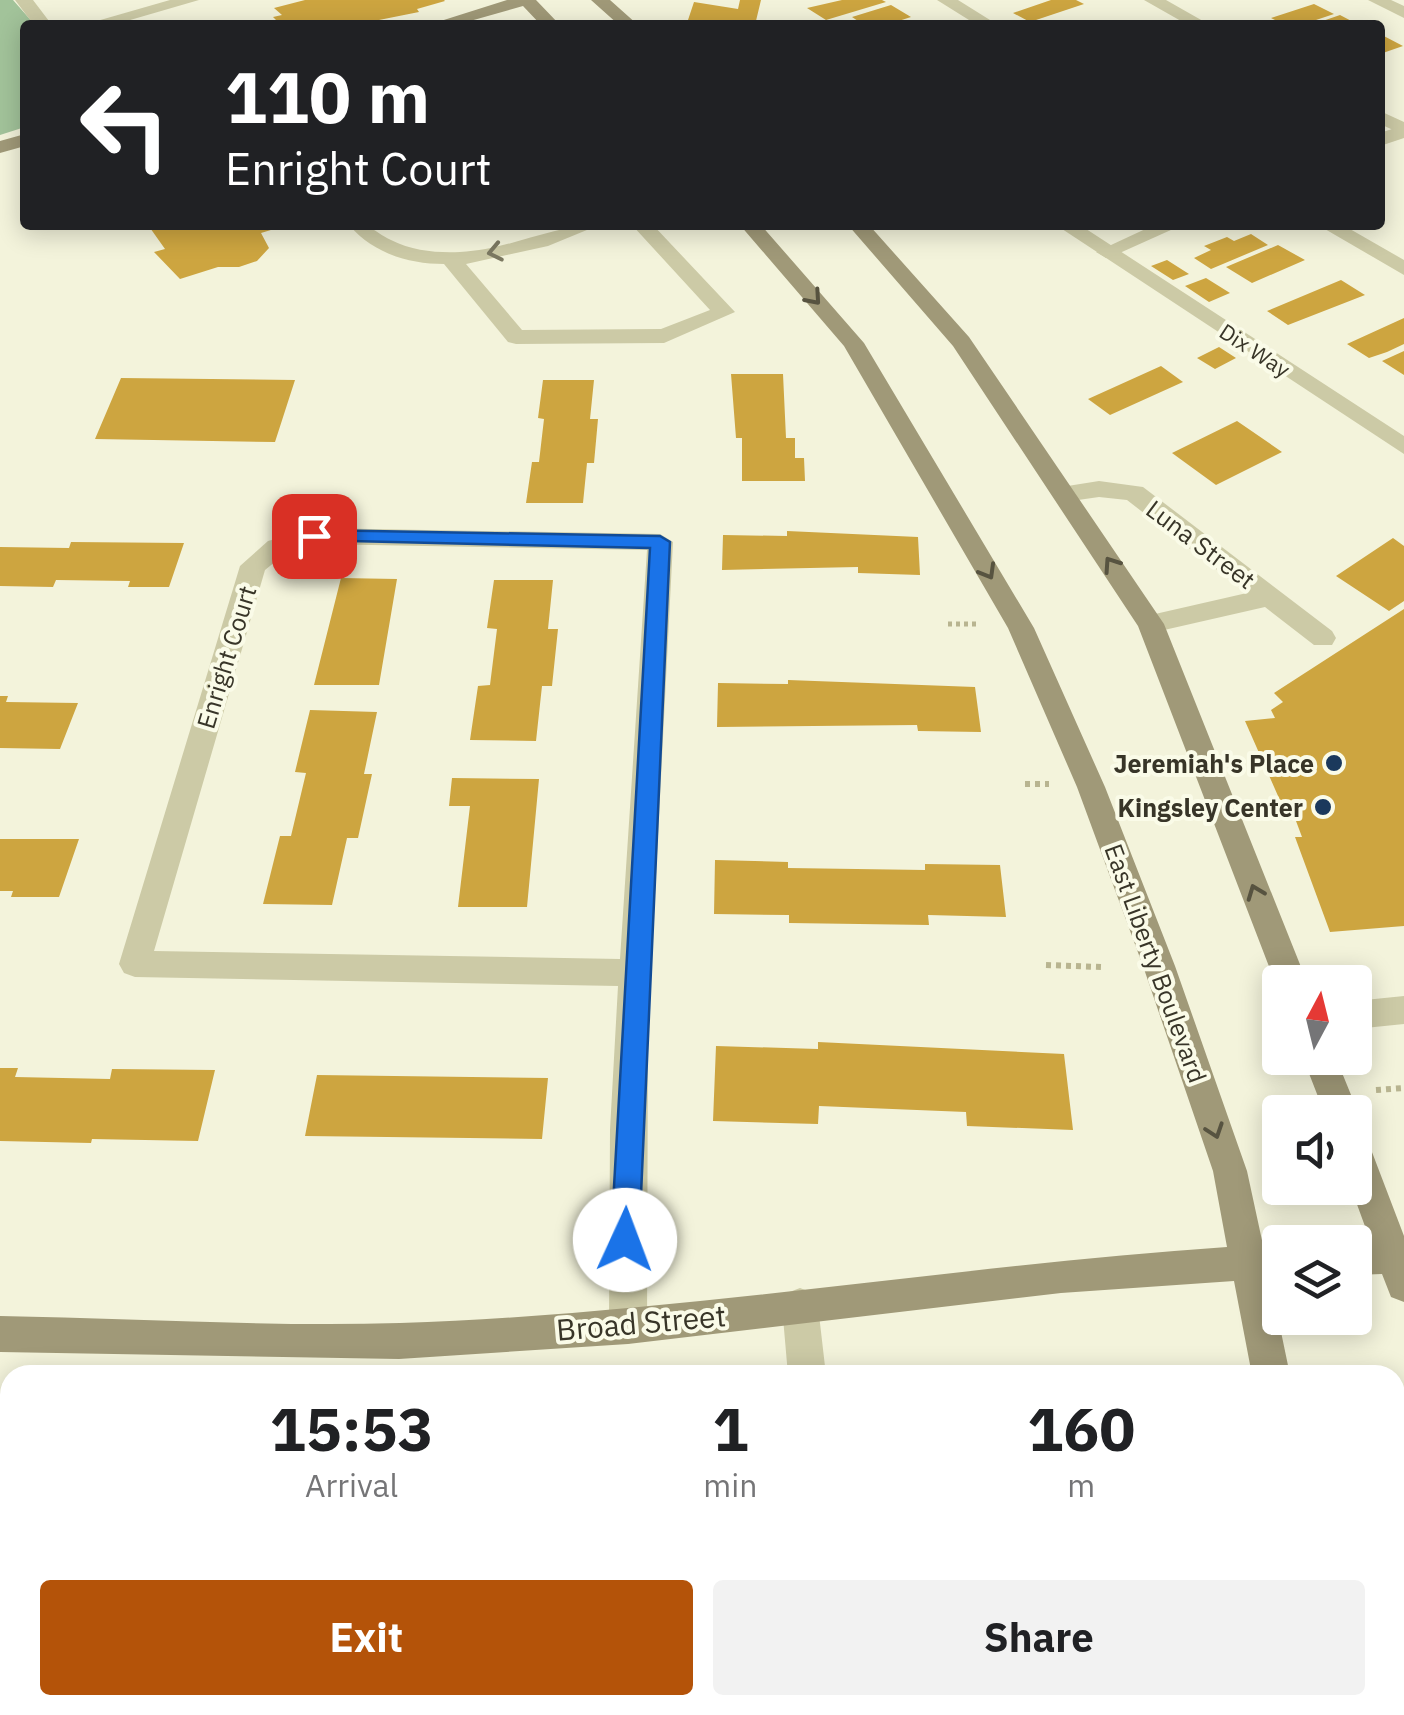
<!DOCTYPE html>
<html lang="en">
<head>
<meta charset="utf-8">
<style>
	:root { --surface:#fff; --page:#f2f2f2; --text:#202124; --muted:#757577; --accent:#b45309 }
	body { margin:0; font-family:"IBM Plex Sans",sans-serif; background:var(--page); color:var(--text); height:100vh; display:flex; flex-direction:column; font-size:38px; white-space:nowrap }
	* { box-sizing:border-box; margin:0 }
	p { font-size:32px; color:var(--muted) }
	.icon { flex:none; width:55px; height:55px; fill:none; stroke:currentColor; stroke-width:2; stroke-linecap:round; stroke-linejoin:round }
	.map { position:relative; flex:1; overflow:hidden }
	.panel { position:absolute; left:0px; top:1365px; width:1405px; height:350px; display:flex; flex-direction:column; background:var(--surface); border-radius:30px 30px 0 0; box-shadow:0 5px 25px #0003 }
	.panel>* { flex:none }
	.top-card { position:absolute; left:20px; top:20px; width:1365px; height:210px; border-radius:10px; box-shadow:0 5px 25px #0003; background:#202124; color:#fff; overflow:hidden }
	.needle { width:65px; rotate:7deg }
	.buttons { position:absolute; left:1262px; top:965px; display:grid; gap:20px }
	.buttons a { display:grid; place-items:center; width:110px; height:110px; border-radius:10px; background:var(--surface); box-shadow:0 5px 25px #0003; font-size:50px }
	.pin { position:absolute; display:grid; place-items:center; width:85px; height:85px; color:#fff; margin:-42px; border-radius:20px; box-shadow:0 5px 15px #0006 }
	.me { position:absolute; width:110px; margin:-55px; rotate:2deg; stroke-linejoin:round; filter:drop-shadow(0 0 8px #0008) }
	.turn { display:flex; align-items:center; gap:35px; height:210px; padding:0 40px; font-size:45px }
	.turn .icon { width:130px; height:130px; stroke-width:2.5 }
	.turn b { display:block; font-size:70px; line-height:85px }
	.eta { display:flex; justify-content:space-evenly; align-items:center; height:170px; text-align:center }
	.eta b { font-size:60px; font-weight:700; line-height:70px }
	.button { display:flex; gap:20px; margin-top:auto; padding:20px 40px }
	.button a { flex:1; height:115px; border-radius:10px; background:var(--accent); color:#fff; font-size:40px; font-weight:700; line-height:115px; text-align:center }
	.button a+a { background:var(--page); color:var(--text) }
	.map>svg:first-child { display:block }
</style>
</head>
<body>
<div class="map">
<svg width="1404" height="1715" viewBox="0 0 1404 1715">
	<rect width="100%" height="100%" fill="#f3f3db"/>
	<!-- green -->
	<path fill="#a2c39a" d="M 0,0 L 13,0 L 35,25 L 25,25 L 25,127 L 0,135 Z"/>
	<!-- building -->
	<path fill="#cda540" d="M 305,0 L 444,0 L 445,1 L 417,9 L 419,12 L 354,25 L 281,25 L 273,17 L 282,15 L 274,8 Z
		M 740,0 L 761,0 L 755,25 L 734,23 L 735,20 L 688,20 L 694,2 L 738,9 Z
		M 842,0 L 882,0 L 886,2 L 826,20 L 807,8 Z
		M 1051,0 L 1076,0 L 1084,4 L 1030,22 L 1013,13 Z
		M 1314,4 L 1334,14 L 1301,25 L 1285,25 L 1271,18 Z
		M 891,5 L 911,17 L 886,25 L 864,25 L 852,17 Z
		M 1340,15 L 1359,25 L 1314,25 L 1314,24 Z
		M 1380,34 L 1403,46 L 1380,54 Z
		M 148,225 L 283,225 L 284,226 L 261,233 L 269,248 L 257,261 L 239,267 L 218,267 L 180,279 L 154,252 L 165,249 Z
		M 1251,234 L 1268,245 L 1211,269 L 1194,258 L 1211,250 L 1204,246 L 1227,237 L 1234,241 Z
		M 1278,245 L 1305,260 L 1252,283 L 1226,267 Z
		M 1167,260 L 1189,274 L 1173,280 L 1151,266 Z
		M 1206,278 L 1230,293 L 1209,302 L 1185,286 Z
		M 1341,280 L 1365,295 L 1288,325 L 1267,311 Z
		M 1404,318 L 1404,344 L 1387,352 L 1369,358 L 1347,344 Z
		M 1219,347 L 1236,358 L 1215,369 L 1197,358 Z
		M 1404,351 L 1404,375 L 1382,361 Z
		M 1161,366 L 1183,382 L 1110,415 L 1088,399 Z
		M 731,374 L 783,374 L 786,438 L 795,438 L 795,458 L 804,458 L 805,481 L 742,481 L 742,438 L 736,438 Z
		M 121,378 L 295,380 L 275,442 L 95,439 Z
		M 543,380 L 594,380 L 590,419 L 598,419 L 594,463 L 587,463 L 583,503 L 526,503 L 532,462 L 539,462 L 544,419 L 538,418 Z
		M 1237,421 L 1282,452 L 1216,485 L 1172,453 Z
		M 787,531 L 918,537 L 920,575 L 858,573 L 858,567 L 722,570 L 723,535 L 787,536 Z
		M 1393,538 L 1404,546 L 1404,601 L 1389,611 L 1336,576 Z
		M 71,542 L 184,543 L 169,587 L 128,587 L 130,581 L 56,580 L 53,587 L 0,586 L 0,547 L 69,548 Z
		M 341,578 L 397,579 L 379,685 L 314,685 Z
		M 494,580 L 553,580 L 548,629 L 558,629 L 552,686 L 542,686 L 536,741 L 470,740 L 478,686 L 490,685 L 497,629 L 487,628 Z
		M 1404,609 L 1404,926 L 1330,932 L 1295,837 L 1302,837 L 1290,805 L 1282,805 L 1245,721 L 1275,718 L 1271,710 L 1283,702 L 1274,693 Z
		M 788,680 L 975,687 L 981,732 L 918,731 L 917,725 L 717,727 L 718,683 L 788,684 Z
		M 0,696 L 8,696 L 6,702 L 78,703 L 60,749 L 0,748 Z
		M 310,710 L 377,712 L 364,774 L 372,774 L 358,838 L 347,838 L 332,905 L 263,904 L 280,836 L 291,836 L 306,773 L 295,772 Z
		M 452,778 L 539,779 L 527,907 L 458,907 L 470,806 L 449,806 Z
		M 0,839 L 79,839 L 59,897 L 11,897 L 13,891 L 0,891 Z
		M 715,860 L 788,862 L 788,868 L 925,870 L 925,864 L 1000,865 L 1006,917 L 928,915 L 929,925 L 789,923 L 789,915 L 714,914 Z
		M 818,1042 L 1064,1054 L 1073,1130 L 967,1126 L 966,1112 L 819,1106 L 818,1124 L 713,1121 L 716,1046 L 818,1049 Z
		M 0,1068 L 18,1068 L 15,1077 L 110,1079 L 112,1069 L 215,1070 L 198,1141 L 92,1139 L 91,1143 L 0,1141 Z
		M 317,1075 L 548,1078 L 542,1139 L 305,1136 Z
		M 0,1465 L 10,1465 L 10,1705 L 670,1705 L 670,1715 L 0,1715 Z
		M 1122,1705 L 1246,1705 L 1248,1715 L 1123,1715 Z"/>
	<g fill="none" stroke-linecap="round" stroke-linejoin="round">
		<!-- path-far1 -->
		<path stroke="#b8b490" stroke-width="5" stroke-dasharray="4 4" stroke-linecap="butt" d="M 948,624 L 977,624"/>
		<!-- path -->
		<path stroke="#b8b490" stroke-width="6" stroke-dasharray="5 5" stroke-linecap="butt" d="M 1025,784 L 1049,784
			M 1046,965 L 1101,967
			M 1376,1090 L 1404,1088"/>
		<!-- lane -->
		<path fill="#cccaa6" fill-rule="evenodd" d="M 1144,0 L 1166,0 L 1210,25 L 1188,25 Z
			M 1380,111 L 1404,122 L 1404,135 L 1380,124 Z
			M 349,225 C 374,225 371,230 391,240 C 413,251 437,253 460,252 C 509,250 551,225 599,225 L 548,246 L 466,264 L 522,330 L 661,329 L 710,310 L 632,225 L 653,225 L 735,312 L 664,343 L 516,344 L 508,342 L 444,264 C 408,264 373,253 349,225 Z
			M 1056,225 L 1080,225 L 1404,436 L 1404,454 Z
			M 1099,481 L 1143,487 L 1332,631 L 1336,638 L 1332,645 L 1314,645 L 1265,607 L 1151,633 L 1142,631 L 1138,624 L 1142,617 L 1247,593 L 1127,500 L 1099,497 L 1064,502 L 1052,494 L 1055,488 Z
			M 1404,996 L 1404,1024 L 1355,1029 L 1355,1001 Z
			M 800,1288 L 813,1293 L 818,1306 L 826,1375 L 788,1375 L 782,1306 L 787,1293 Z"/>
		<!-- street -->
		<path fill="#cccaa6" fill-rule="evenodd" d="M 15,0 L 33,0 L 52,25 L 34,25 Z
			M 170,0 L 199,0 L 113,25 L 83,25 Z
			M 937,0 L 958,0 L 998,25 L 977,25 Z
			M 1368,0 L 1391,0 L 1404,6 L 1404,18 Z
			M 1404,125 L 1404,138 L 1380,146 L 1380,133 Z
			M 1154,225 L 1182,225 L 1113,256 L 1106,258 L 1096,252 Z
			M 1318,225 L 1343,225 L 1404,260 L 1404,275 Z
			M 314,528 L 660,534 L 673,542 L 648,1032 L 647,1326 L 641,1339 L 628,1344 L 615,1339 L 609,1326 L 610,1130 L 618,986 L 135,977 L 124,973 L 119,964 L 240,566 L 268,541 ZM 315,544 L 647,550 L 620,959 L 154,951 L 265,570 L 286,553 Z"/>
		<!-- secondary -->
		<path fill="#a09978" fill-rule="evenodd" d="M 507,0 L 536,0 L 560,25 L 541,25 L 523,6 L 456,25 L 428,25 Z
			M 591,0 L 610,0 L 638,25 L 619,25 Z
			M 25,134 L 25,146 L 0,153 L 0,141 Z
			M 740,225 L 761,225 L 864,343 L 1034,628 L 1105,787 L 1175,966 L 1247,1171 L 1263,1245 L 1280,1244 L 1280,1278 L 1270,1279 L 1290,1375 L 1252,1375 L 1234,1281 L 1061,1293 L 628,1344 L 399,1359 L 0,1352 L 0,1316 C 133,1318 267,1327 400,1323 C 677,1314 951,1266 1227,1247 L 1213,1171 L 1143,966 L 1077,787 L 1008,628 L 844,346 Z
			M 848,225 L 869,225 L 969,337 L 1164,624 L 1307,982 L 1280,982 L 1280,992 L 1275,982 L 1138,626 L 953,346 Z
			M 1303,1058 L 1336,1058 L 1358,1112 L 1355,1118 L 1355,1112 L 1324,1112 Z
			M 1355,1134 L 1367,1139 L 1404,1236 L 1404,1302 L 1391,1297 L 1382,1274 L 1355,1275 L 1355,1242 L 1351,1242 L 1370,1240 L 1351,1188 L 1355,1188 Z
			M 1348,1705 L 1390,1705 L 1393,1715 L 1351,1715 Z"/>
	</g>
	<!-- one-way arrows -->
	<defs><path id="oneway-chevron" d="M-2-3.5L2.5 0L-2 3.5" fill="none" stroke-width="1.6" stroke-linecap="round" stroke-linejoin="round" transform="scale(2.5)"/></defs>
	<use stroke="#7b7861" href="#oneway-chevron" transform="translate(495 252) rotate(168)"/>
	<g stroke="#575340">
		<use href="#oneway-chevron" transform="translate(814 298) rotate(49)"/>
		<use href="#oneway-chevron" transform="translate(1111 564) rotate(-124)"/>
		<use href="#oneway-chevron" transform="translate(988 572) rotate(60)"/>
		<use href="#oneway-chevron" transform="translate(1255 892) rotate(-111)"/>
		<use href="#oneway-chevron" transform="translate(1215 1131) rotate(71)"/>
	</g>
	<!-- route -->
	<path fill="#1a73e8" stroke="#114b97" stroke-width="2.5" d="M 314,530 L 660,536 L 670,542 L 639,1240 L 635,1250 L 625,1253 L 615,1250 L 611,1240 L 650,548 L 308,540 L 305,536 Z"/>
	<!-- markers -->
	<g fill="#1b395c" stroke="#fafbe8" stroke-width="4">
		<circle cx="1334" cy="763" r="10"/>
		<circle cx="1323" cy="807" r="10"/>
	</g>
	<g text-anchor="middle" dominant-baseline="central" stroke-width="8" stroke-linejoin="round" paint-order="stroke">
		<!-- far-street labels -->
		<g font-size="22" fill="#383528" stroke="#fafbe8">
			<text transform="translate(1255 350) rotate(33)">Dix Way</text>
		</g>
		<!-- street labels -->
		<g font-size="25" fill="#383528" stroke="#fafbe8">
			<text transform="translate(1201 544) rotate(37)">Luna Street</text>
			<text transform="translate(226 657) rotate(-73)">Enright Court</text>
			<text transform="translate(1156 963) rotate(70)">East Liberty Boulevard</text>
		</g>
		<!-- poi labels -->
		<g font-size="25" font-weight="bold" fill="#383528" stroke="#fafbe8" text-anchor="end">
			<text x="1314" y="763">Jeremiah's Place</text>
			<text x="1303" y="807">Kingsley Center</text>
		</g>
		<!-- near-street labels -->
		<g font-size="30" fill="#383528" stroke="#fafbe8">
			<text transform="translate(641 1322) rotate(-5)">Broad Street</text>
		</g>
	</g>
</svg>
<div class="buttons">
<a><svg class="needle" viewBox="-14 -14 28 28"><path d="M0-13l5 13h-10z" fill="#e53935"/><path d="M0 13l5-13h-10z" fill="#757577"/></svg></a>
<a><svg class="icon" aria-label="sound" viewBox="0 0 24 24"><path d="M4 9h4l5-4v14l-5-4H4zM17 9q2 3 0 6"/></svg></a>
<a><svg class="icon" aria-label="layers" viewBox="0 0 24 24"><path d="M12 4l9 5-9 5-9-5zM3 14l9 5 9-5"/></svg></a>
</div>
<div class="pin" style="left:314px;top:536px;background:#d93025"><svg class="icon" aria-label="arrive" viewBox="0 0 24 24"><path d="M6 21V4h12l-3 4 3 4H6"/></svg></div>
<svg class="me" style="left:625px;top:1240px" viewBox="-20 -20 40 40"><circle r="19" fill="#fff"/><path d="M0-13L10 11 0 6-10 11z" fill="#1a73e8"/></svg>
<div class="top-card">
<div class="turn"><svg class="icon" aria-label="left" viewBox="0 0 24 24"><path d="M17 20v-9H6M10 6l-5 5 5 5"/></svg><div><b>110 m</b>Enright Court</div></div>
</div>
<section class="panel">
<div class="eta">
<div><b>15:53</b><p>Arrival</p></div>
<div><b>1</b><p>min</p></div>
<div><b>160</b><p>m</p></div>
</div>
<div class="button"><a>Exit</a><a>Share</a></div>
</section>
</div>
</body>
</html>
